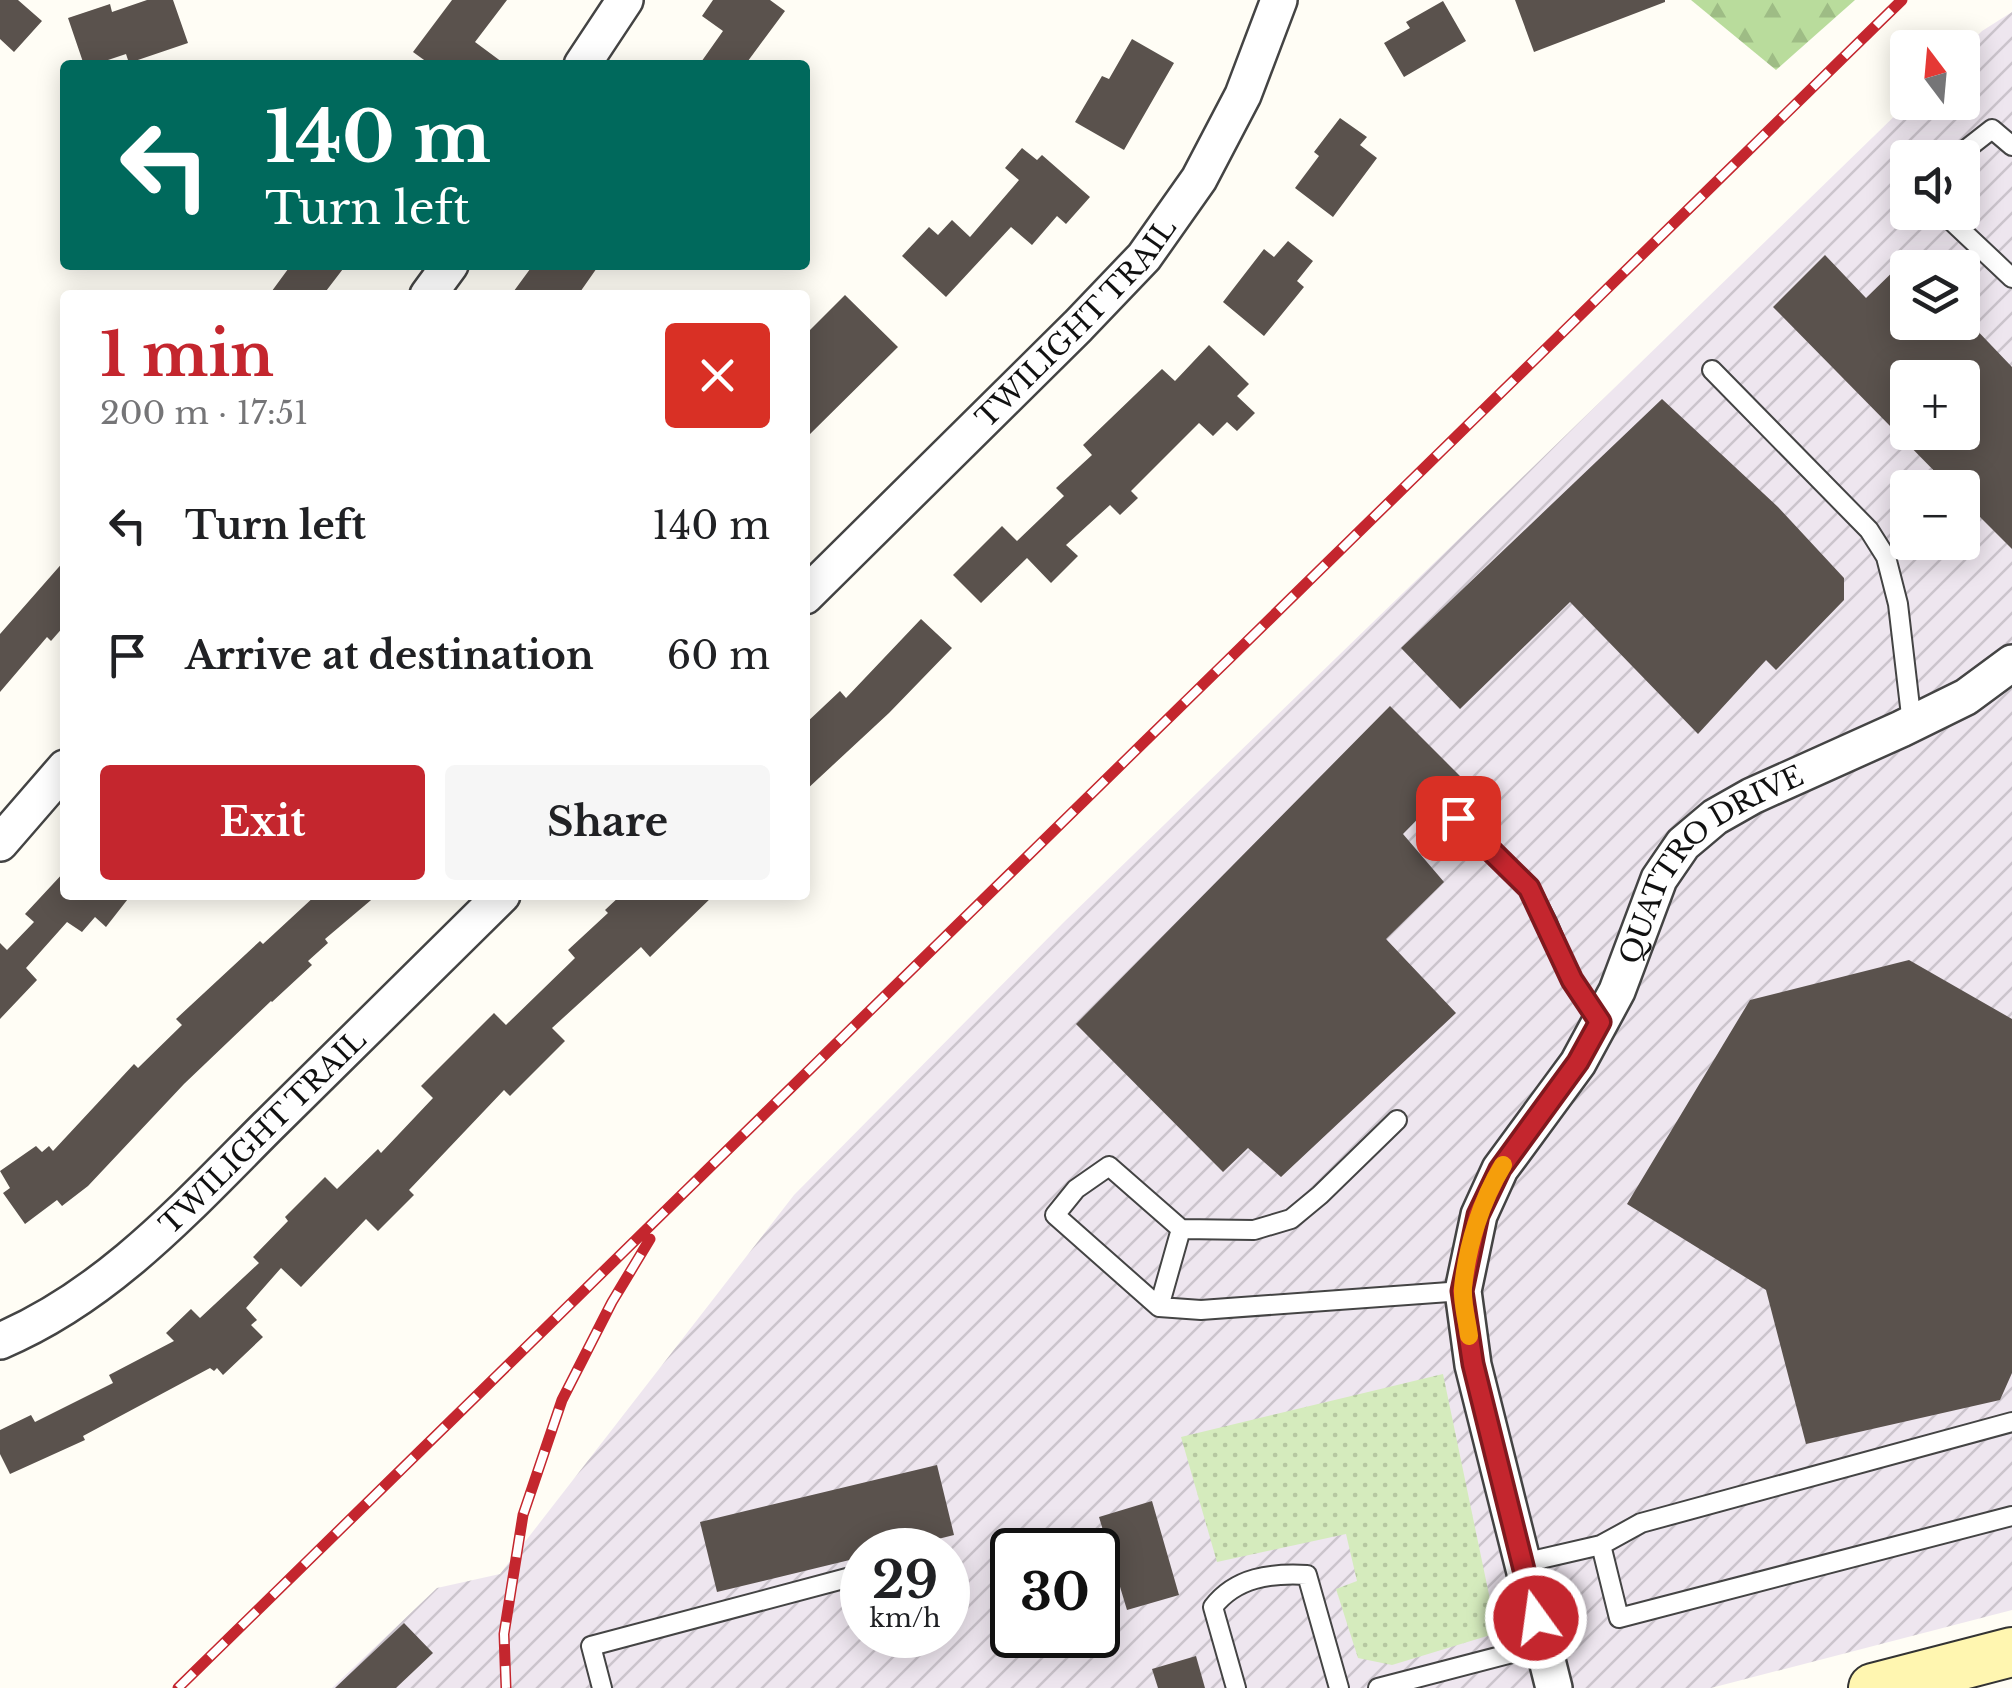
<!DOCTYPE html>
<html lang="en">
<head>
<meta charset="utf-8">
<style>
	:root { --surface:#fff; --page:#f6f6f6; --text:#202124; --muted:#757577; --accent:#c4262e }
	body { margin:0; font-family:"Libre Baskerville",serif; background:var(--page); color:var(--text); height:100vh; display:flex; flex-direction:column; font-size:38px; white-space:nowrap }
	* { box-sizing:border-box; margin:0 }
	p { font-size:32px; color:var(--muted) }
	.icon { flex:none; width:55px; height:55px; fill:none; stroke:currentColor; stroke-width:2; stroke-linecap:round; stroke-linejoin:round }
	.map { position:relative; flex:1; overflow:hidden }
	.drawer { position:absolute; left:60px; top:290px; width:750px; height:610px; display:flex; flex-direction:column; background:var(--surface); border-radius:10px; box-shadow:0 5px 25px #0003 }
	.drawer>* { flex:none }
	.top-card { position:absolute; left:60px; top:60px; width:750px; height:210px; border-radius:10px; box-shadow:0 5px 25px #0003; background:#00695c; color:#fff; overflow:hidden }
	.needle { width:65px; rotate:344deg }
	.tools { position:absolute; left:1890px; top:30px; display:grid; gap:20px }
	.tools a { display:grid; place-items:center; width:90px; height:90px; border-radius:10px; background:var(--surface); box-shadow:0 5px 25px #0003; font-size:50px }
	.speed { position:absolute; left:840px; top:1528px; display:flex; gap:20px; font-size:50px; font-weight:700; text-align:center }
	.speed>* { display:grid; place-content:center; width:130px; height:130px; border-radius:50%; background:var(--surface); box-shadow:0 5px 25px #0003; line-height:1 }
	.speed small { font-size:25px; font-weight:400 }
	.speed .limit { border:5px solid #111; border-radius:15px; background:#fff; color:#111 }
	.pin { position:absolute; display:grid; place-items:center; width:85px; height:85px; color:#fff; margin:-42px; border-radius:20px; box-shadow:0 5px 15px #0006 }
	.me { position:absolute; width:110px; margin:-55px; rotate:346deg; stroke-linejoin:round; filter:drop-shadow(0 0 8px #0008) }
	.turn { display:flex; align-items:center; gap:35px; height:210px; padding:0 40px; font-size:45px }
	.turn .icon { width:130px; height:130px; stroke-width:2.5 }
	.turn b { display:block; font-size:70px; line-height:85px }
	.round { display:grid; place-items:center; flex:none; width:105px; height:105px; border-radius:10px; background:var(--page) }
	.head { display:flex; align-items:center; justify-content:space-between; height:170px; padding:0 40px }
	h1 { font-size:60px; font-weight:700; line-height:75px; color:var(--accent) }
	.action { display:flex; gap:20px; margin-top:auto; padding:20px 40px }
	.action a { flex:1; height:115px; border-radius:10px; background:var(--accent); color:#fff; font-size:40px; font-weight:700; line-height:115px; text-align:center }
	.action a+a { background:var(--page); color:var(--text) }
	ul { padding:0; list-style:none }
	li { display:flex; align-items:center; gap:30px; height:130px; padding:0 40px }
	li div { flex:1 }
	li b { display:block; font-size:38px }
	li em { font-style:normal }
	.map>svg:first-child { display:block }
</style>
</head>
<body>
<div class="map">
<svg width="2012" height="1688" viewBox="0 0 2012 1688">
	<defs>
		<pattern id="industrial-furrows" width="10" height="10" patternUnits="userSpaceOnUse" patternTransform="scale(2.5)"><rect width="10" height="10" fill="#eee6ef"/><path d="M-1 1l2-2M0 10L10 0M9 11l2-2" fill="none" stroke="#cbc4cc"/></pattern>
		<pattern id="grass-dots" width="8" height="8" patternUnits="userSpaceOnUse" patternTransform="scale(2.5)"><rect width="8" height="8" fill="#d5ebbd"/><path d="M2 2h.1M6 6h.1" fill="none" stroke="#b6c8a1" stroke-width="1.8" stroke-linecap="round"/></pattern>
		<pattern id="forest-firs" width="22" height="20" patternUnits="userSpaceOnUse" patternTransform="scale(2.5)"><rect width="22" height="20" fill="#b9dc9c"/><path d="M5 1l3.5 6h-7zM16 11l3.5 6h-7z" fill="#9ebc85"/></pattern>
	</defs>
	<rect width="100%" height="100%" fill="#fffdf5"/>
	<!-- industrial -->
	<path fill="url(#industrial-furrows)" fill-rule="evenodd" d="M 2012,12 L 2012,1610 L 1711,1688 L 332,1688 L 437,1588 L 500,1574 L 794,1195 L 1064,922 L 1908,103 L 1962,102 L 1963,50 L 1982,31 ZM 1908,158 L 1962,158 L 1962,212 L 1908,212 ZM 1908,268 L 1962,268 L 1962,322 L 1908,322 ZM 1908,378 L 1962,378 L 1962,432 L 1908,432 ZM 1908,488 L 1962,488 L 1962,542 L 1908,542 ZM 862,1550 L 948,1550 L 948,1635 L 862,1635 ZM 1012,1550 L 1098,1550 L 1098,1635 L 1012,1635 Z"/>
	<!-- grass -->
	<path fill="url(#grass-dots)" d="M 1443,1374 L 1497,1633 L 1392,1665 L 1358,1658 L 1336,1589 L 1357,1581 L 1346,1534 L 1217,1562 L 1181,1437 Z"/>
	<!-- forest -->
	<path fill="url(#forest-firs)" d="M 1691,0 L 1855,0 L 1776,70 Z"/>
	<!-- building -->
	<path fill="#5a524d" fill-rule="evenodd" d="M 0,0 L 18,0 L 42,21 L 14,52 L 0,39 Z
		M 147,0 L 173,0 L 188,43 L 129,63 L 126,54 L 93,65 L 84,65 L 68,18 L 110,4 L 112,12 Z
		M 452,0 L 507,0 L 475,42 L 506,65 L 431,65 L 413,52 Z
		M 713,0 L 770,0 L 785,11 L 745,65 L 699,65 L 723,31 L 702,16 Z
		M 1515,0 L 1665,0 L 1665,2 L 1534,52 Z
		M 1443,1 L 1466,41 L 1404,77 L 1384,43 L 1410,28 L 1406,22 Z
		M 1132,39 L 1174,63 L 1124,150 L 1075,122 L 1102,76 L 1109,79 Z
		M 1340,118 L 1367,137 L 1360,145 L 1377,158 L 1333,217 L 1295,188 L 1319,156 L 1314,152 Z
		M 1022,148 L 1037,160 L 1042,155 L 1090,197 L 1066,224 L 1057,216 L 1032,245 L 1011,227 L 946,297 L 902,256 L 929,227 L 938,235 L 952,220 L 970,237 L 1019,180 L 1005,168 Z
		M 1288,241 L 1313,261 L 1297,281 L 1304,287 L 1264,336 L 1223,302 L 1264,249 L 1274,257 Z
		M 1825,255 L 1866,298 L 1908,257 L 1908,322 L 1969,322 L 2012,367 L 2012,549 L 1962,499 L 1962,488 L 1951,488 L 1773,307 ZM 1908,378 L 1962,378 L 1962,432 L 1908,432 Z
		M 291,265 L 346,265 L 323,295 L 269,295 Z
		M 533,265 L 599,265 L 578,295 L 511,295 Z
		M 845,295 L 898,347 L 805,439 L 805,335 Z
		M 1209,345 L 1249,384 L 1237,396 L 1255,413 L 1237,431 L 1227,422 L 1213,436 L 1199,423 L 1131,491 L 1138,498 L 1120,515 L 1110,505 L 1066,545 L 1078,556 L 1051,583 L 1027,558 L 981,603 L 953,575 L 1002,526 L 1017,541 L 1064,496 L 1056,488 L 1092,455 L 1083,445 L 1162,369 L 1175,381 Z
		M 1662,399 L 1778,507 L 1844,578 L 1844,600 L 1776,670 L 1766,660 L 1698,734 L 1570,602 L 1460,709 L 1401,648 Z
		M 65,560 L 65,625 L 51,641 L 47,637 L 0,692 L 0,634 Z
		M 921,619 L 952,648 L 889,713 L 805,791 L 805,724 L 840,691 L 846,698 Z
		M 1390,706 L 1460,776 L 1403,834 L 1444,882 L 1386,939 L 1456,1013 L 1281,1177 L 1248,1148 L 1223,1172 L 1076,1024 Z
		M 65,871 L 65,895 L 131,895 L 106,927 L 95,917 L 82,932 L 67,922 L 26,968 L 37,980 L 0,1019 L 0,943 L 7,950 L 34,922 L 25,914 Z
		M 316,895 L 377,895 L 325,939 L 328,943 L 308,961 L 312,965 L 272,1002 L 271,1001 L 184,1084 L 88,1186 L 62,1206 L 57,1200 L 25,1224 L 3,1193 L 10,1188 L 0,1171 L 36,1146 L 42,1152 L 49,1146 L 53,1151 L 134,1064 L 138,1068 L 182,1025 L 176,1019 L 260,941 L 263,944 Z
		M 621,895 L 714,895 L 650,957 L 641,947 L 552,1028 L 565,1041 L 510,1096 L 504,1090 L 409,1190 L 414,1195 L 378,1231 L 366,1219 L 301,1287 L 281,1268 L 246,1308 L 257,1320 L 251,1325 L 263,1337 L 223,1375 L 217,1368 L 214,1371 L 210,1368 L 83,1436 L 85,1440 L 10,1474 L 0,1454 L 0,1430 L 31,1415 L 35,1422 L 113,1383 L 109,1375 L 174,1341 L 166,1333 L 191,1309 L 200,1318 L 259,1263 L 253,1257 L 288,1221 L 285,1217 L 325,1177 L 337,1189 L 378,1149 L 381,1153 L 433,1098 L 421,1086 L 494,1013 L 506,1025 L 575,958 L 568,950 L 608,913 L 605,910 Z
		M 1909,960 L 2012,1019 L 2012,1373 L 2000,1400 L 1806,1444 L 1766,1290 L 1627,1204 L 1750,1000 Z
		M 937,1465 L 954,1535 L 894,1550 L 862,1550 L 862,1557 L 717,1592 L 700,1522 Z
		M 1152,1501 L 1179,1595 L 1127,1610 L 1099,1517 Z
		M 404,1623 L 433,1653 L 396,1688 L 335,1688 Z
		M 1196,1656 L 1205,1688 L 1158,1688 L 1152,1669 Z"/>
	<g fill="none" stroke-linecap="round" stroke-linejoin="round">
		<!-- lane casing -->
		<g stroke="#444" stroke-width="22">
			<path id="lane" d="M 1955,158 L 1992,129 L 2012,146
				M 1942,212 L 2012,278
				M 1712,370 L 1869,530 L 1886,557 L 1898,604 L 1912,724
				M 1458,818 L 1529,887 L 1547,922 L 1571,980 L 1600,1022
				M 1397,1120 L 1320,1195 L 1291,1219 L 1254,1230 L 1181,1229 L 1109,1166 L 1076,1189 L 1055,1215 L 1159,1307 L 1201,1310 L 1463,1291
				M 1159,1307 L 1181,1229
				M 1601,1545 L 1641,1523 L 2012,1422
				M 1523,1563 L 1601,1545 L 1619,1618 L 2012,1516
				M 602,1688 L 591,1646 L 862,1574
				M 1236,1688 L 1213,1607 C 1236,1577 1271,1573 1307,1575 L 1339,1688
				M 1378,1688 L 1543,1645"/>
		</g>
		<!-- street casing -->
		<g stroke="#444" stroke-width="40">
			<g id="street">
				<path d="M 582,65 L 625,0"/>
				<path d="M 428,295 L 450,265"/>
				<path id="s1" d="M 805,596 L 1078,326 L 1144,257 L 1199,179 L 1243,95 L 1279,0"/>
				<path d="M 0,843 L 65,768"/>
				<path id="s2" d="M 0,1341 C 107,1296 187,1207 267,1127 C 346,1049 424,972 502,895"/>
				<path id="s3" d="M 1554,1688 L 1473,1365 L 1463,1291 L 1479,1215 L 1500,1169 L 1578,1063 L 1617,991 L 1659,879 L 1683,844 L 1715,817 L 1752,796 L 1901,729 L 1966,697 L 2012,663"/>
			</g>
		</g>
		<!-- secondary casing -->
		<g stroke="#333" stroke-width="52">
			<path id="secondary" d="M 1873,1688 L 2012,1652"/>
		</g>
		<!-- lane -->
		<use href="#lane" stroke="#fff" stroke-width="18"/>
		<!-- street -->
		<use href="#street" stroke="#fff" stroke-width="35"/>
		<!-- secondary -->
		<use href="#secondary" stroke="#fff6b0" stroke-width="48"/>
		<!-- rail casing -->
		<g stroke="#c4262e" stroke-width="11">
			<path id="rail" d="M 178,1688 L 1902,0
				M 506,1688 L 504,1634 L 523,1515 L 562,1400 L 612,1302 L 650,1239"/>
		</g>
		<!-- rail -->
		<use href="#rail" stroke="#fff" stroke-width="8" stroke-dasharray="22" stroke-linecap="butt"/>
	</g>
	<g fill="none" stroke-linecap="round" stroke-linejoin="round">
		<!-- route casing -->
		<g stroke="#7f191e" stroke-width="25">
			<path id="route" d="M 1458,818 L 1529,888 L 1572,980 L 1600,1022 L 1578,1062 L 1500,1169 L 1478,1215 L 1462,1291 L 1473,1364 L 1536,1618"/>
		</g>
		<!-- route -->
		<use href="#route" stroke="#c4262e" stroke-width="18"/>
		<!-- slow -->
		<path stroke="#f59e0b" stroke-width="18" d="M 1469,1336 C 1467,1320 1462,1303 1463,1288 C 1467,1246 1481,1201 1503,1165"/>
	</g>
	<g text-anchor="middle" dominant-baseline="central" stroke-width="10" stroke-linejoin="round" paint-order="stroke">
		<!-- street labels -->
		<g font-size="28" fill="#111" stroke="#fff">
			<text stroke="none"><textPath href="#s1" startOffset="385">TWILIGHT TRAIL</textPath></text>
			<text stroke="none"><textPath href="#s3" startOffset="915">QUATTRO DRIVE</textPath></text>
			<text stroke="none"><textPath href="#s2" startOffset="338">TWILIGHT TRAIL</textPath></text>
		</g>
	</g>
</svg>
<div class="tools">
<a><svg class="needle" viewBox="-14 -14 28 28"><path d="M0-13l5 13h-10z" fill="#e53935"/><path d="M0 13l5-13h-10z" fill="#757577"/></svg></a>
<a><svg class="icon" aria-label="sound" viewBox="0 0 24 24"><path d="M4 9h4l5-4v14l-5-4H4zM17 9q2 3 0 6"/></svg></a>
<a><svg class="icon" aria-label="layers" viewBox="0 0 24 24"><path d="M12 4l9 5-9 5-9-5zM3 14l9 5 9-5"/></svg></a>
<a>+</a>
<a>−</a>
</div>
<div class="speed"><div>29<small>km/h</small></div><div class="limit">30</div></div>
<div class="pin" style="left:1458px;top:818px;background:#d93025"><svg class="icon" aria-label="arrive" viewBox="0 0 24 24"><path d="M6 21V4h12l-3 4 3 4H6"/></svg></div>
<svg class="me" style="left:1536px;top:1618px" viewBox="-20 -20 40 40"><circle r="17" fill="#c4262e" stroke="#fff" stroke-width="3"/><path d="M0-11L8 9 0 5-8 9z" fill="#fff"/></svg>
<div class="top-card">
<div class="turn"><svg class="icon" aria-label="left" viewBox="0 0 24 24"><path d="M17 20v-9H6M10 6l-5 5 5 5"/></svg><div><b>140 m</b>Turn left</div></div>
</div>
<section class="drawer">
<div class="head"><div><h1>1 min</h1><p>200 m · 17:51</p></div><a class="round" style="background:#d93025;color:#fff"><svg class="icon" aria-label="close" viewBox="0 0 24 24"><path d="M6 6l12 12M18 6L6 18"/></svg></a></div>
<ul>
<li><svg class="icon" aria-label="left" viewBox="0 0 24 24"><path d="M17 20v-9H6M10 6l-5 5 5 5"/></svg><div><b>Turn left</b></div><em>140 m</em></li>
<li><svg class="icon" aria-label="arrive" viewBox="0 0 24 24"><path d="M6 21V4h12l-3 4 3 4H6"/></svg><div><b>Arrive at destination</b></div><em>60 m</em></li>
</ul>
<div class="action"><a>Exit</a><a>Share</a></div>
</section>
</div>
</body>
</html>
